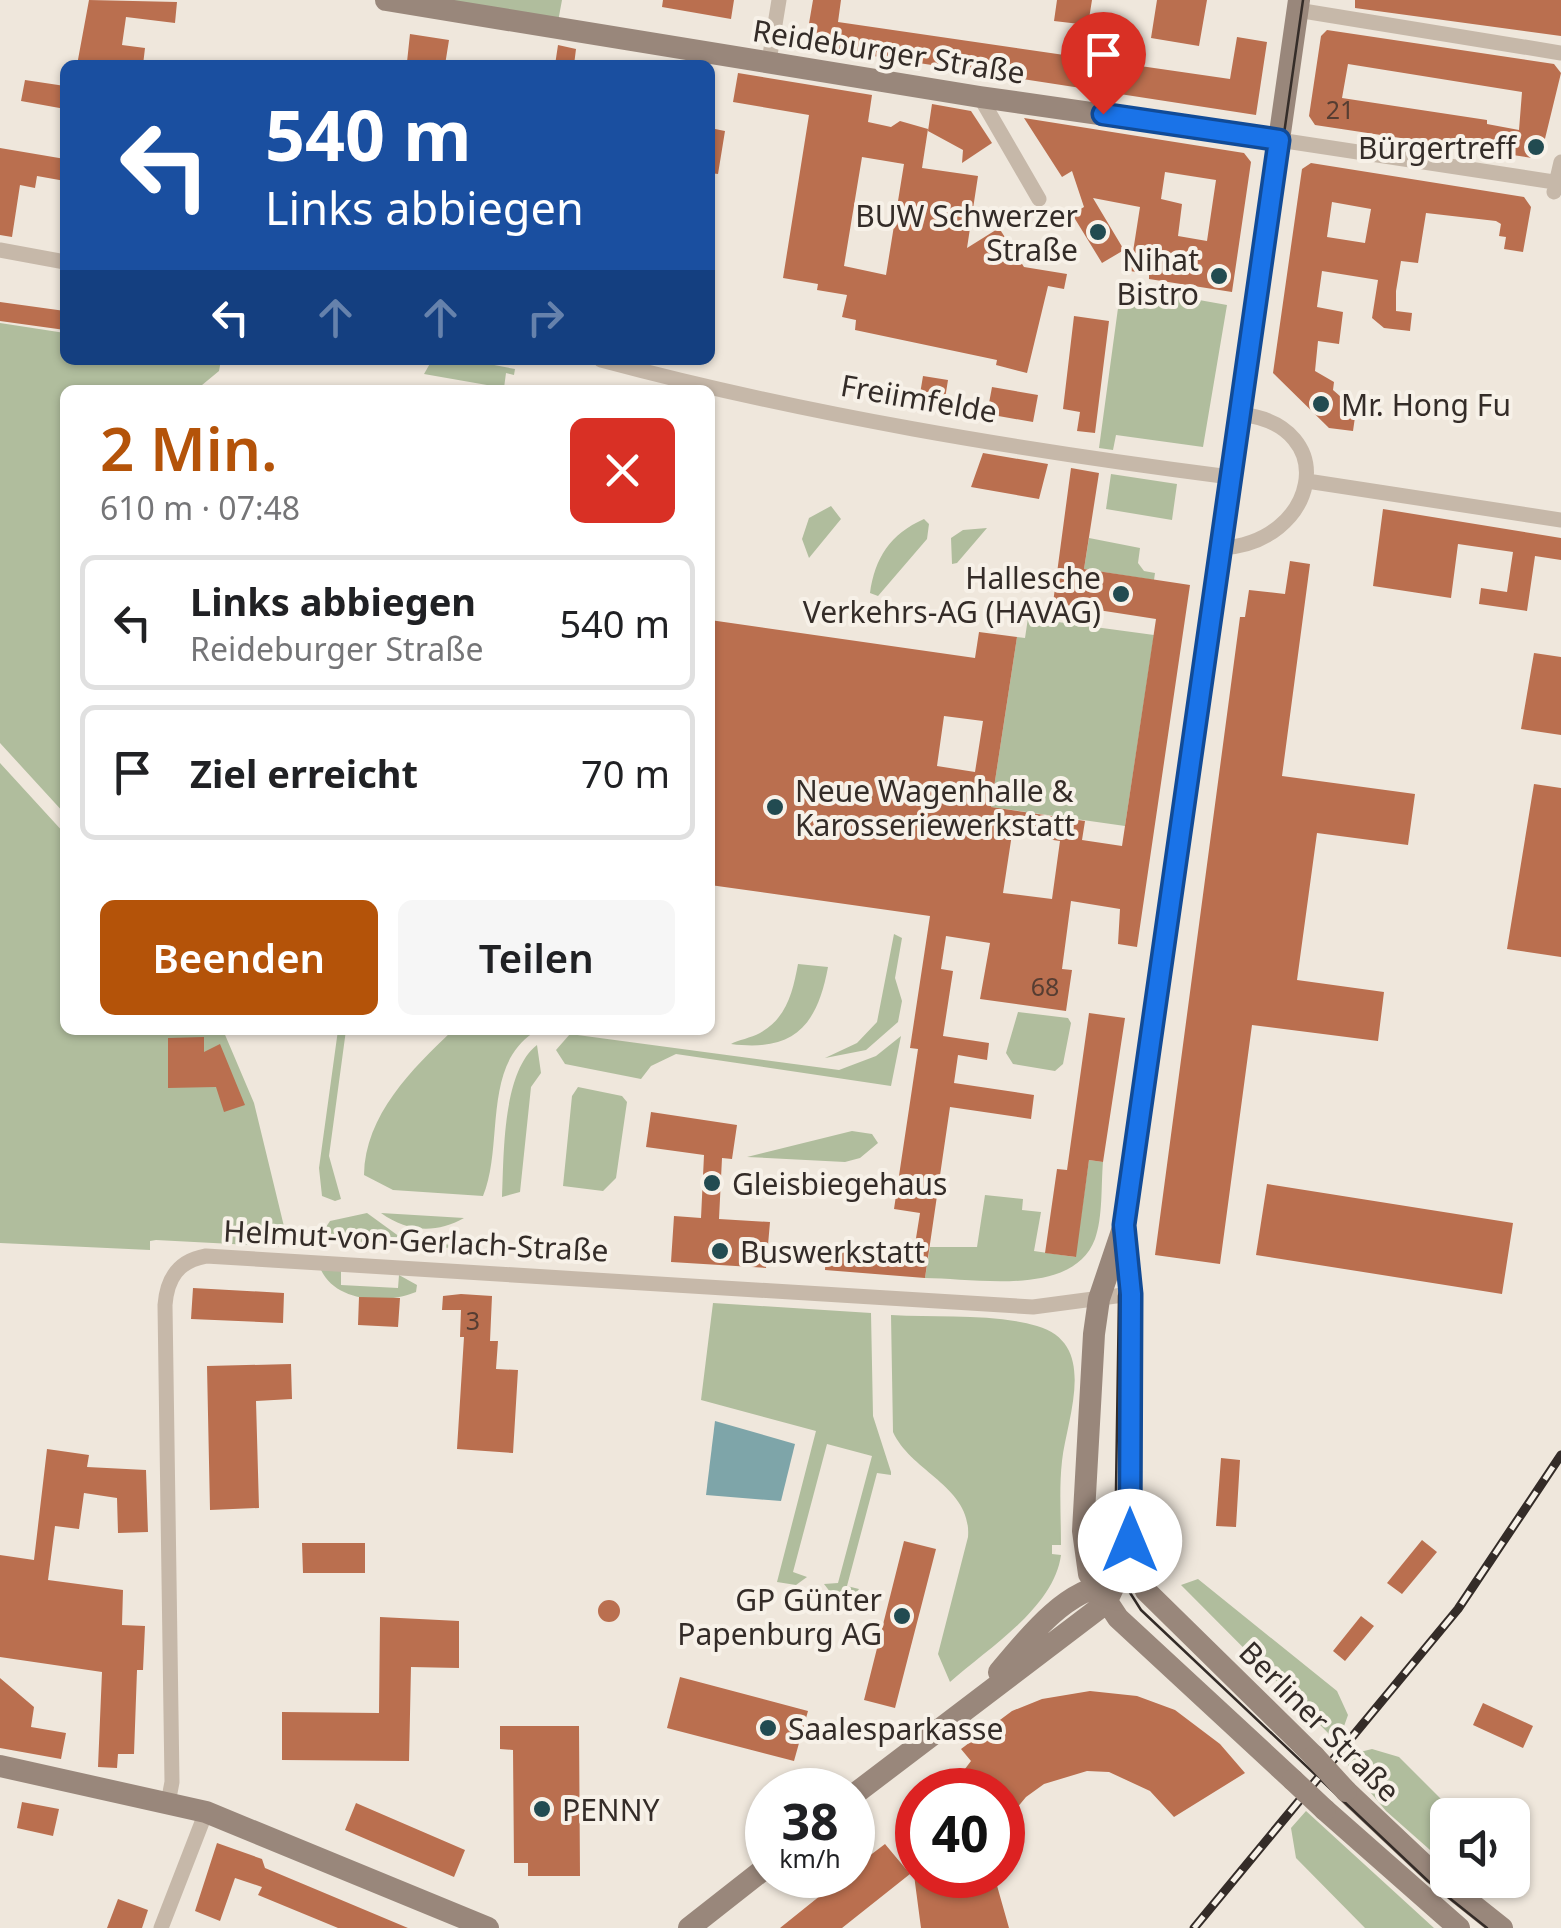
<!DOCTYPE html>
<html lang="de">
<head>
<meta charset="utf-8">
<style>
	:root { --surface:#fff; --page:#f6f6f6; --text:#202124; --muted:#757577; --line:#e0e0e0; --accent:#b45309 }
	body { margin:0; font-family:"Noto Sans",sans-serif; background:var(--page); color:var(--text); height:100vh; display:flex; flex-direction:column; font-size:38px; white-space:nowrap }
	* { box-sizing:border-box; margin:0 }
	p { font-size:32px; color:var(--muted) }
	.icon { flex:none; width:55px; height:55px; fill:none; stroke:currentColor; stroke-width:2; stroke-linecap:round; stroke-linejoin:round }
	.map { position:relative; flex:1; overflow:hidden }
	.side { position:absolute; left:60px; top:385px; width:655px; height:650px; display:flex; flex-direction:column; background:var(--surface); border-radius:15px; box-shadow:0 2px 8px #0004 }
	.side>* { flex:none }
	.top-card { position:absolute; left:60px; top:60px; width:655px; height:305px; border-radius:15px; box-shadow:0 2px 8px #0004; background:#1a4fa0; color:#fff; overflow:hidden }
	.buttons { position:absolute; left:1430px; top:1798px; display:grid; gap:20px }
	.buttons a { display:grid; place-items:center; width:100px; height:100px; border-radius:15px; background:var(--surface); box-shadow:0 2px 8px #0004; font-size:50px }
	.speed { position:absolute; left:745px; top:1768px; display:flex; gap:20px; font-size:50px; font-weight:700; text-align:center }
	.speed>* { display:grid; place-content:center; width:130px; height:130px; border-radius:50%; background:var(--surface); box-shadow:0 2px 8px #0004; line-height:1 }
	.speed small { font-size:25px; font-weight:400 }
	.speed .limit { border:15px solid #d22; background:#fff; color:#111 }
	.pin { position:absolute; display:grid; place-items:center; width:85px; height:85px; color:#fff; margin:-102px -42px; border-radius:50% 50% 50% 0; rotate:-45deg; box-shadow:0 0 10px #0007 }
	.pin .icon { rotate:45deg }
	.me { position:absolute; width:110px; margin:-55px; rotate:0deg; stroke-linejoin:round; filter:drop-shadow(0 0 8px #0008) }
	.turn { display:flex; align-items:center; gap:35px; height:210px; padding:0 40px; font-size:45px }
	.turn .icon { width:130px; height:130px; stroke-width:2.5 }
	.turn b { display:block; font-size:70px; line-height:85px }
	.lanes { display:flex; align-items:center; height:95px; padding:0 40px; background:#0003; justify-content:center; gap:50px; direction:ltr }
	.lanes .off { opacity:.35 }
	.round { display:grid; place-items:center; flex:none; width:105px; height:105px; border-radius:15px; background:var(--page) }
	.overview { display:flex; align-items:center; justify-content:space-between; height:170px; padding:0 40px }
	h1 { font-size:60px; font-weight:600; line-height:75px; color:var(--accent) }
	.action { display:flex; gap:20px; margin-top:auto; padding:20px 40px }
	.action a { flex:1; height:115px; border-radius:15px; background:var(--accent); color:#fff; font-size:40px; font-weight:600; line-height:115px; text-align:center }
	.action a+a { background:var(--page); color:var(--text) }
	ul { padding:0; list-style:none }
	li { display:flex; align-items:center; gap:30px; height:135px; margin:0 20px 15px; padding:0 20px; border:5px solid var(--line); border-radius:15px }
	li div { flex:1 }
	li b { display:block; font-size:38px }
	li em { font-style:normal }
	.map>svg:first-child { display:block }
</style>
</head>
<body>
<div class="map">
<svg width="1561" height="1928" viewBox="0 0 1561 1928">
	<rect width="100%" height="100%" fill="#efe7dc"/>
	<!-- green -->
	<path fill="#b0bd9d" d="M 393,0 L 562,0 L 557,27 Z
		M 1121,286 L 1227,305 L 1203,447 L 1116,435 L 1113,450 L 1099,448 Z
		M 0,323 L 65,333 L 65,360 L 221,360 L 219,371 L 196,390 L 65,390 L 65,814 L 0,743 Z
		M 432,360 L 468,360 L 515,369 L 514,375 L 506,373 L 504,388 L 424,374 Z
		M 1111,474 L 1177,484 L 1172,520 L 1106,509 Z
		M 831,506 L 841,519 L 809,558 L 802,539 L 809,518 Z
		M 924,519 L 929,524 L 927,539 L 878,596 L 870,593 C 875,558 890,534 924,519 Z
		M 987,528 L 957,563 L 952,564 L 951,538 L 963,530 Z
		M 1089,538 L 1140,548 L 1138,563 L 1144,571 L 1155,573 L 1154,580 L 1084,569 Z
		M 1028,618 L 1154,635 L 1125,826 L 991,807 L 1017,637 L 1025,638 Z
		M 0,763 L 65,834 L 65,1030 L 223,1030 L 254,1103 L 289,1247 L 156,1240 L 150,1241 L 150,1250 L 0,1243 Z
		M 894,934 L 902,938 L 895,978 L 902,1001 L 898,1022 L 866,1050 L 825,1058 L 857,1043 L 877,1022 Z
		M 798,964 L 828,967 C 817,1027 793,1052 731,1044 C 738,1040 751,1038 760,1033 C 787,1018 793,991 798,964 Z
		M 1018,1012 L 1068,1018 L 1071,1023 L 1063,1064 L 1055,1071 L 1013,1064 L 1006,1053 Z
		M 338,1030 L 346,1030 L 329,1156 L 341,1199 L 335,1201 L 322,1196 L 319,1168 Z
		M 453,1030 L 533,1033 C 482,1067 504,1146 483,1196 L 393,1190 L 364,1175 C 365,1115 412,1069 453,1030 Z
		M 570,1034 L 839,1070 L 876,1056 L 901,1036 L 891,1086 L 676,1054 L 651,1066 L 641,1079 L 565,1064 L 556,1050 Z
		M 537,1045 L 541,1073 L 531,1087 L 520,1192 L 502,1197 C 504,1156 502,1072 537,1045 Z
		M 578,1087 L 622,1096 L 627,1102 L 616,1178 L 603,1191 L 563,1186 L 572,1096 Z
		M 852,1131 L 872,1134 L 878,1143 L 860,1158 L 845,1162 L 747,1157 Z
		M 1089,1160 L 1103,1162 C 1101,1185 1103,1217 1095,1239 C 1073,1298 974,1278 925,1278 L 930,1247 L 977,1247 L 985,1195 L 1023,1199 L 1022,1210 L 1041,1212 L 1034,1251 L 1075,1257 Z
		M 367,1213 L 400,1237 L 482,1250 L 327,1240 L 324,1230 L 330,1221 Z
		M 381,1213 L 464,1218 C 436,1234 407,1232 381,1213 Z
		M 321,1270 L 341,1271 L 341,1285 L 398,1288 L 399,1275 L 417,1285 L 416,1292 C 386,1304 337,1303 321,1270 Z
		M 713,1303 L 871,1313 L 873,1416 L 891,1472 L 891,1475 L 877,1473 L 847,1586 L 859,1589 L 853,1598 L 834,1597 L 824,1584 L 838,1583 L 872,1456 L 827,1444 L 793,1572 L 807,1577 L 796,1585 L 777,1582 L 816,1431 L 701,1400 Z
		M 891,1315 C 937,1318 992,1313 1037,1326 C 1099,1344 1067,1417 1062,1461 C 1059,1488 1061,1517 1061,1545 L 1052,1545 L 1052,1554 L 1061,1555 C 1054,1608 988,1648 950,1682 L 938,1654 L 968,1537 C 972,1487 911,1472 893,1432 Z
		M 1198,1579 L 1337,1691 L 1348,1715 L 1338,1743 L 1181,1585 Z
		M 1372,1749 L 1399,1757 L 1457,1815 L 1448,1815 L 1447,1865 L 1386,1811 L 1346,1763 L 1352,1754 Z
		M 1306,1811 L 1434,1928 L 1365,1928 L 1296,1858 L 1291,1828 Z"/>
	<!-- water -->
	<path fill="#7ea5a9" d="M 715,1421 L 795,1444 L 781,1501 L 706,1495 Z"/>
	<!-- building -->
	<path fill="#ba6f4f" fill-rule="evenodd" d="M 89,0 L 177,2 L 175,23 L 126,17 L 122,45 L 145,48 L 143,65 L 77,65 Z
		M 663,0 L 734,0 L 731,19 L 662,7 Z
		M 813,0 L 841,0 L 838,22 L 1230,79 L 1237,37 L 1267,42 L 1256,115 L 834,50 L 834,45 L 806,41 Z
		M 1057,0 L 1092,0 L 1088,25 L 1054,21 Z
		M 1157,0 L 1207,0 L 1199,46 L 1151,38 Z
		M 1355,0 L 1561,0 L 1561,36 L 1355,8 Z
		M 1327,30 L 1554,64 L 1561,73 L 1542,151 L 1532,158 L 1315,125 L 1309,116 L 1321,36 ZM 1348,64 L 1522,92 L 1519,130 L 1487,124 L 1487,120 L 1342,98 Z
		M 410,34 L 449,40 L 445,65 L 407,62 Z
		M 558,45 L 576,49 L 574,65 L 555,65 Z
		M 738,73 L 872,95 L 868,122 L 891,127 L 900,121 L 928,129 L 922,168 L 978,176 L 967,248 L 999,228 L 1024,267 L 1067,274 L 1064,289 L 1048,286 L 1027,373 L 996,365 L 997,360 L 855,330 L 856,320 L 842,317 L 847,295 L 817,290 L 818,284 L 783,278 L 809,115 L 733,102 ZM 862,157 L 904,164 L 886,275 L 844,266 Z
		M 25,80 L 65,86 L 65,109 L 21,101 Z
		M 932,104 L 971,111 L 992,143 L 962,163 L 963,150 L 928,131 Z
		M 1024,118 L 1244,153 L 1251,162 L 1232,292 L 1149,279 L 1149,274 L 1130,271 L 1140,207 L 1093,198 L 1124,250 L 1102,263 L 1072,214 L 1084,207 L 1072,171 L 1062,177 ZM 1165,172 L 1216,180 L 1207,241 L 1178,236 L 1182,204 L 1161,199 Z
		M 710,128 L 725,131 L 718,174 L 710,173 Z
		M 0,148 L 65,159 L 65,181 L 37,176 L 35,188 L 20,185 L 12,237 L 0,235 Z
		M 1311,163 L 1524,197 L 1531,207 L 1523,252 L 1504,249 L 1506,237 L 1499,236 L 1501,224 L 1496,221 L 1426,213 L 1418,263 L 1401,261 L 1396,291 L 1396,311 L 1412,313 L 1410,331 L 1384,328 L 1372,318 L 1378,280 L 1322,271 L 1317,307 L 1343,312 L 1339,344 L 1318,341 L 1315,371 L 1334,382 L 1333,390 L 1356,410 L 1353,431 L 1329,428 L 1273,373 L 1302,169 ZM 1332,202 L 1371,209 L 1365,243 L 1327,237 Z
		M 0,302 L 65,311 L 65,330 L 0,321 Z
		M 1074,316 L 1109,321 L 1095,433 L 1077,431 L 1080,412 L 1063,409 Z
		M 923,376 L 948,380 L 944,405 L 919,400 Z
		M 992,387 L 1038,395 L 1033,422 L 987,414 Z
		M 983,453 L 1048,464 L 1039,499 L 971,487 Z
		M 1071,468 L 1099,473 L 1084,569 L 1190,585 L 1137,947 L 1118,944 L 1120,909 L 1071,901 L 1062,969 L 1072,970 L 1066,1011 L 980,999 L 990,943 L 946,936 L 941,969 L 953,971 L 943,1036 L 989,1043 L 987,1060 L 958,1055 L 954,1083 L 1034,1095 L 1031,1119 L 950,1107 L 925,1278 L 825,1270 L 826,1251 L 913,1257 L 920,1213 L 894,1209 L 918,1049 L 910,1048 L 930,916 L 710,885 L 710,620 L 975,658 L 979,632 L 1017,637 L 991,807 L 1085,821 L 1082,840 L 1122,846 L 1156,619 L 1053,603 ZM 944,716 L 983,721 L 975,772 L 937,766 ZM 1012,834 L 1060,841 L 1052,899 L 1003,893 Z
		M 1383,509 L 1561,538 L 1561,560 L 1535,556 L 1527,611 L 1479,604 L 1481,588 L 1507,592 L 1513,552 L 1458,544 L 1451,598 L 1373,586 Z
		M 1290,561 L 1310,564 L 1282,776 L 1415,794 L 1408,845 L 1317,833 L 1297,980 L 1384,992 L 1378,1041 L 1252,1025 L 1220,1264 L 1155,1255 L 1240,617 L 1245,617 L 1249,590 L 1285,594 Z
		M 1534,653 L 1561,657 L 1561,735 L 1521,729 Z
		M 1534,784 L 1561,788 L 1561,957 L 1507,949 Z
		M 1089,1013 L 1125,1018 L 1103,1162 L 1089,1160 L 1076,1257 L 1045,1253 L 1057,1169 L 1067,1170 Z
		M 204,1037 L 204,1052 L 220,1044 L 245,1105 L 224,1112 L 216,1087 L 168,1088 L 168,1038 Z
		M 651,1112 L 737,1125 L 732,1159 L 722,1158 L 719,1219 L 770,1222 L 766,1268 L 671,1262 L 674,1216 L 701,1218 L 704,1155 L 646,1147 Z
		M 1267,1184 L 1513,1223 L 1502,1294 L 1256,1255 Z
		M 193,1288 L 284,1293 L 283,1323 L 191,1319 Z
		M 461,1294 L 492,1296 L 490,1341 L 498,1341 L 496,1369 L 518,1370 L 513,1453 L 457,1449 L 464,1337 L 460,1337 L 461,1310 L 442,1310 L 443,1296 Z
		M 359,1297 L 400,1298 L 398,1327 L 358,1325 Z
		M 291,1364 L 292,1399 L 256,1401 L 259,1508 L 210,1510 L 207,1366 Z
		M 47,1449 L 89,1455 L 87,1467 L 146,1470 L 148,1532 L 118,1533 L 117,1498 L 84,1493 L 79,1529 L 55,1526 L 48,1580 L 123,1590 L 122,1625 L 145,1626 L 143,1670 L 137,1670 L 134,1754 L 118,1754 L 117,1768 L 98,1767 L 102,1672 L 0,1657 L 0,1555 L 34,1560 Z
		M 1221,1458 L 1240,1460 L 1236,1527 L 1216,1526 Z
		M 1422,1540 L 1437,1552 L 1402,1594 L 1387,1583 Z
		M 904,1541 L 936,1549 L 895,1708 L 864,1700 Z
		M 302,1543 L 365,1543 L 365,1573 L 303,1573 Z
		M598 1611a11 11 0 1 1 22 0a11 11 0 1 1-22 0Z
		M 1361,1616 L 1374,1626 L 1345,1661 L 1333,1651 Z
		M 380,1617 L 459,1621 L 459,1668 L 411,1667 L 409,1761 L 282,1760 L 282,1712 L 379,1713 Z
		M 680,1677 L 808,1711 L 794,1761 L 667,1728 Z
		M 0,1678 L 34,1707 L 31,1727 L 66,1733 L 61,1759 L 0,1748 Z
		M 1090,1691 L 1137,1696 L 1175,1710 L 1220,1744 L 1245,1773 L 1174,1817 L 1150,1791 L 1109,1772 L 1087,1771 L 1044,1784 L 1026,1797 L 1002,1826 L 1002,1790 L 949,1790 L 971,1761 L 961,1749 L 1012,1711 L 1042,1699 Z
		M 1483,1703 L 1533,1726 L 1523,1748 L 1473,1725 Z
		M 500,1726 L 579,1726 L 580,1876 L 528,1876 L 528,1863 L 514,1863 L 513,1750 L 500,1749 Z
		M 22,1802 L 59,1809 L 53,1836 L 17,1828 Z
		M 356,1803 L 465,1850 L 454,1877 L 345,1830 Z
		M 217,1843 L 262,1859 L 265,1868 L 408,1928 L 338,1928 L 258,1895 L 262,1887 L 235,1878 L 220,1921 L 195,1911 Z
		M 885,1844 L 910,1874 L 842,1928 L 780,1928 L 846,1875 L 852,1875 L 852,1869 Z
		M 914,1875 L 994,1875 L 1009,1928 L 921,1928 Z
		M 118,1899 L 148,1910 L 142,1928 L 107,1928 Z"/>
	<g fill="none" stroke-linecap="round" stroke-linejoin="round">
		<!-- street -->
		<path stroke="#c6b8a9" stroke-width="15" d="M 1297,10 L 1561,53
			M 769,61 L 779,0
			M 980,97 L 1039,199
			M 1279,140 L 1561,183
			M 1554,192 L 1561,162
			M 0,250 L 65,262
			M 601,360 C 806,415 1020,450 1230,477
			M 1307,481 L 1561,520
			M 1220,548 C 1317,544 1344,426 1240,414
			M 168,1803 L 172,1782 L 165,1305 C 167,1278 178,1261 206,1256 L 1033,1307 L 1131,1294
			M 161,1928 L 206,1812"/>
		<!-- secondary -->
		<path stroke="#99877b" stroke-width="22" d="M 386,0 L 980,97 L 1279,140
			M 1125,1234 L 1131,1294 L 1130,1550 L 1146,1591 L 1314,1756
			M 999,1672 C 1026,1640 1065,1589 1109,1585
			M 0,1766 L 206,1812 L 488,1928
			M 1293,1780 L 1118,1618 L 1089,1574 L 1083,1531 L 1094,1334 L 1099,1299 L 1124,1225 L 1299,0
			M 1346,1791 L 1434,1874 L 1502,1928
			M 852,1796 L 1106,1603 L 1130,1551
			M 1325,1810 L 1459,1928
			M 689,1928 L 768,1866"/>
		<!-- tram -->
		<path stroke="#342c28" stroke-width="2.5" d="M 1303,0 L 1119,1296 L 1115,1555 L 1120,1577 L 1141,1610 L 1428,1881 L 1487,1928"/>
		<!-- rail casing -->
		<g stroke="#342c28" stroke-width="9">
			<path id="rail" d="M 1194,1928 L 1458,1609 L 1561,1455"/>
		</g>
		<!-- rail -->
		<use href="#rail" stroke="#f7f1e8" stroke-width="5" stroke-dasharray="15" stroke-linecap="butt"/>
		<!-- secondary-bridge -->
		<path stroke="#99877b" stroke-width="22" d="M 1314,1756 L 1346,1791
			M 1293,1780 L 1325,1810"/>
	</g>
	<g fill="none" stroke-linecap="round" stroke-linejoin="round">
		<!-- route casing -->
		<g stroke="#114b97" stroke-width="25">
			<path id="route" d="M 1103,114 L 1279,140 L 1124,1225 L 1131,1294 L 1130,1541"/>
		</g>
		<!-- route -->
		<use href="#route" stroke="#1a73e8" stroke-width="18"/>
	</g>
	<!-- markers -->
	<g fill="#224b51" stroke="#f7f1e8" stroke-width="4">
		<circle cx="1536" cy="147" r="10"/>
		<circle cx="1098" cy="232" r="10"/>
		<circle cx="1219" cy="276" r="10"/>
		<circle cx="1321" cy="404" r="10"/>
		<circle cx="1121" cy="594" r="10"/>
		<circle cx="775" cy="807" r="10"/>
		<circle cx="712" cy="1183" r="10"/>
		<circle cx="720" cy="1251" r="10"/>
		<circle cx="902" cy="1616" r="10"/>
		<circle cx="768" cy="1728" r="10"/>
		<circle cx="542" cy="1809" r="10"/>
	</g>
	<g text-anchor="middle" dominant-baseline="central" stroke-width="8" stroke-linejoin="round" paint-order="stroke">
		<!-- number labels -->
		<g font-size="25" fill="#563d32">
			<text x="1340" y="109">21</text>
			<text x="1045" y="986">68</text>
			<text x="473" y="1320">3</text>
		</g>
		<!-- street labels -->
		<g font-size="30" fill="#342c28" stroke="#f7f1e8">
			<text transform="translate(889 51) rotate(9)">Reideburger Straße</text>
			<text transform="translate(919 398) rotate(10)">Freiimfelde</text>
			<text transform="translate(416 1240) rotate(3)">Helmut-von-Gerlach-Straße</text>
			<text transform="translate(1320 1721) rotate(45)">Berliner Straße</text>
		</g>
		<!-- poi labels -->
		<g font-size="30" fill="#342c28" stroke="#f7f1e8" text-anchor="start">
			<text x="1516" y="147" text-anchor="end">Bürgertreff</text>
			<text x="1078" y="215" text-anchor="end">BUW Schwerzer<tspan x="1078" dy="34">Straße</tspan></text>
			<text x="1199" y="259" text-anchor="end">Nihat<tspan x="1199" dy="34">Bistro</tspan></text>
			<text x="1341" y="404">Mr. Hong Fu</text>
			<text x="1101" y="577" text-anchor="end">Hallesche<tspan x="1101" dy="34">Verkehrs-AG (HAVAG)</tspan></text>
			<text x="795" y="790">Neue Wagenhalle &amp;<tspan x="795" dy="34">Karosseriewerkstatt</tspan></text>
			<text x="732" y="1183">Gleisbiegehaus</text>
			<text x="740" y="1251">Buswerkstatt</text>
			<text x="882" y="1599" text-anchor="end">GP Günter<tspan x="882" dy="34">Papenburg AG</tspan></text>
			<text x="788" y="1728">Saalesparkasse</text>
			<text x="562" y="1809">PENNY</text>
		</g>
	</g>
</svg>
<div class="buttons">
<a><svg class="icon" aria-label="sound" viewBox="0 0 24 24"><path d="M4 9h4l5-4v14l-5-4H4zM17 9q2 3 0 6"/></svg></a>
</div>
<div class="speed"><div>38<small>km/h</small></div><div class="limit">40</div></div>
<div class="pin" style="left:1103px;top:114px;background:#d93025"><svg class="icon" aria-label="arrive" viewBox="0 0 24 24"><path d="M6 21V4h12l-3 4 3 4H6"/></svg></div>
<svg class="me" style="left:1130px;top:1541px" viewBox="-20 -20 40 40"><circle r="19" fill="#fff"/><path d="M0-13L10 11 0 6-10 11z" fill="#1a73e8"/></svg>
<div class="top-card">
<div class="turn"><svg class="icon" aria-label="left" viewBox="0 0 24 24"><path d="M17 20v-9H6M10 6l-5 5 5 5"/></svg><div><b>540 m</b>Links abbiegen</div></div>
<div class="lanes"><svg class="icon" aria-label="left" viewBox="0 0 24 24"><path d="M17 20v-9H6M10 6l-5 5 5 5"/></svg><svg class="icon off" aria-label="ahead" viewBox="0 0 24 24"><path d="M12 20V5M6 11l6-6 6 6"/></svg><svg class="icon off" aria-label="ahead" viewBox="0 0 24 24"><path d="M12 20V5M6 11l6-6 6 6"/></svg><svg class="icon off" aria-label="right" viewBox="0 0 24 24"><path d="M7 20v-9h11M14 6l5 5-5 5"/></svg></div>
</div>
<section class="side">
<div class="overview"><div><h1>2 Min.</h1><p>610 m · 07:48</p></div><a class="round" style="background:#d93025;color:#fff"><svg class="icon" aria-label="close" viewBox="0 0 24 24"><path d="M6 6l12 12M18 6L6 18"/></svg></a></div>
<ul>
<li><svg class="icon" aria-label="left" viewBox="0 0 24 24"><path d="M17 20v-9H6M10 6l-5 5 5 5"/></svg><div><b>Links abbiegen</b><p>Reideburger Straße</p></div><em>540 m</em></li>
<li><svg class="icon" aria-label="arrive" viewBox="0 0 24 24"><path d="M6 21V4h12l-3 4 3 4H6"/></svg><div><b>Ziel erreicht</b></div><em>70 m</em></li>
</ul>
<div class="action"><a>Beenden</a><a>Teilen</a></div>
</section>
</div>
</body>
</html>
